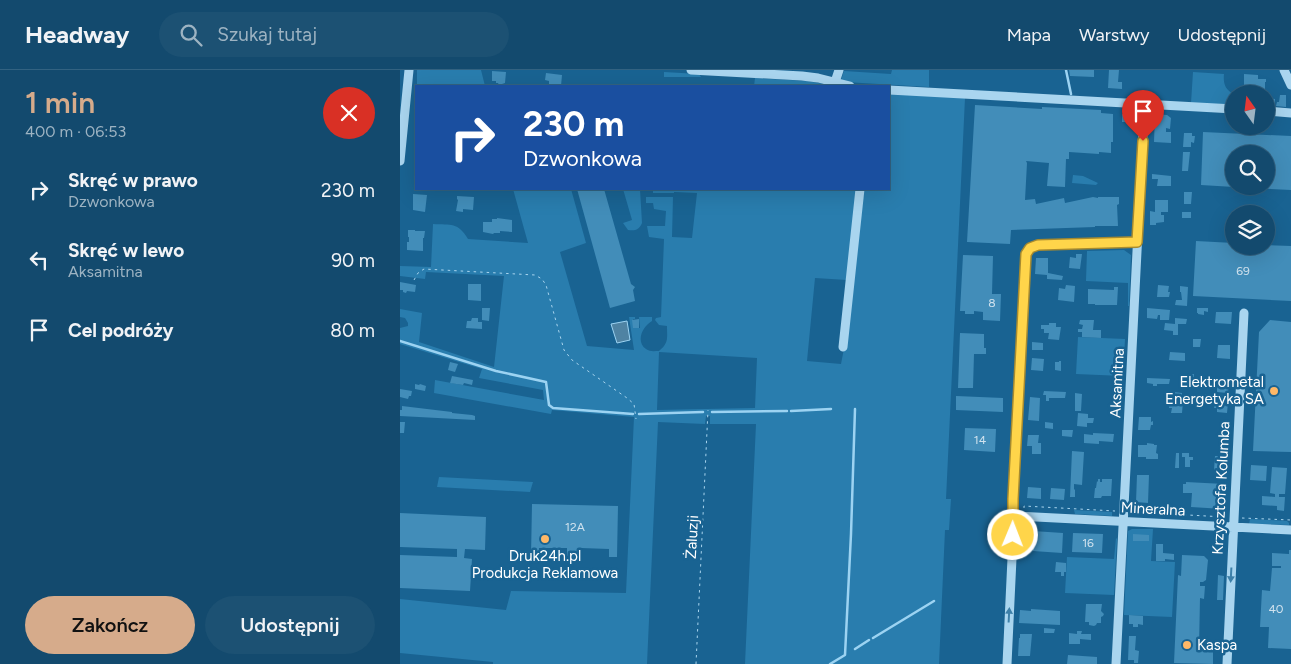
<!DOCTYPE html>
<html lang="pl">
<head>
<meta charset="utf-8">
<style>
	:root { --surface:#134a6e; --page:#1c5173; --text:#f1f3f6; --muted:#9db3c2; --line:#326281; --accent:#d6ab8b }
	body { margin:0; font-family:Figtree,sans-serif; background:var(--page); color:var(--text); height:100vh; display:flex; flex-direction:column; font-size:19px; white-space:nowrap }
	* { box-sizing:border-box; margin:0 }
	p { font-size:16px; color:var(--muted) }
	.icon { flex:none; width:28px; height:28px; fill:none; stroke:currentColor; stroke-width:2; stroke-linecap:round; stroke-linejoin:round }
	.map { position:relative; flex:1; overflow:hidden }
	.side { display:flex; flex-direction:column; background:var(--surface); width:400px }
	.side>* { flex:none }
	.hud { position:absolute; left:15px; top:15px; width:475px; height:105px; border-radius:0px; box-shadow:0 5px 20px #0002,0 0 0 1px var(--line); background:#1a4fa0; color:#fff; overflow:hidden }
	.needle { width:32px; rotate:346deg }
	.fabs { position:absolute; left:825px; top:15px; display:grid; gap:10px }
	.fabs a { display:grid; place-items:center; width:50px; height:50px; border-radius:50%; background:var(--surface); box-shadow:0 5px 20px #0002,0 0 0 1px var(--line); font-size:25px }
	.pin { position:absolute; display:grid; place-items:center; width:42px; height:42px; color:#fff; margin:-51px -21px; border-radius:50% 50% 50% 0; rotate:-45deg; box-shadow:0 0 5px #0007 }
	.pin .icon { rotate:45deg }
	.me { position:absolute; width:55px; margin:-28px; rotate:1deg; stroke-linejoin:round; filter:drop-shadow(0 0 4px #0008) }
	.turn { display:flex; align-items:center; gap:18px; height:105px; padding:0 25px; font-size:22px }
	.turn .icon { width:65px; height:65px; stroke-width:2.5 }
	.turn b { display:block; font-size:35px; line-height:42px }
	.round { display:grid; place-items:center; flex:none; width:52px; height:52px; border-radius:26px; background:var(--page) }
	.head { display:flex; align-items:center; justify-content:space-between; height:85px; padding:0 25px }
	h1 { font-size:30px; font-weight:600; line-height:38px; color:var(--accent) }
	.primary-button { display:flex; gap:10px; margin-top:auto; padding:10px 25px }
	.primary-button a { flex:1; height:58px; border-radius:30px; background:var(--accent); color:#111; font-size:20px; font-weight:600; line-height:58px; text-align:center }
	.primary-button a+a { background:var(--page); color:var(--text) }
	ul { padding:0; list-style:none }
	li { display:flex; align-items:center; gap:15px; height:70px; padding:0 25px }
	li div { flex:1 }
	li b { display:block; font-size:19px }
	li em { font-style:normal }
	header { display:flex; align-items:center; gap:30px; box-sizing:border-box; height:70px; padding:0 25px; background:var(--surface); border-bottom:1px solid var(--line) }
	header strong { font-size:24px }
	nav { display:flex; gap:28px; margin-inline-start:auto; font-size:18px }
	.search { width:350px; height:45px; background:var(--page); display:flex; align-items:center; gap:12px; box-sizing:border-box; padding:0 18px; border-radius:28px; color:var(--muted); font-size:19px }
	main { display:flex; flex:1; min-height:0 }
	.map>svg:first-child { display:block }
</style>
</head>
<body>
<header>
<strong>Headway</strong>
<div class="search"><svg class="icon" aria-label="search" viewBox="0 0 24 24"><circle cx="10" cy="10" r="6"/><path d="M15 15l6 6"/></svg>Szukaj tutaj</div>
<nav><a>Mapa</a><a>Warstwy</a><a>Udostępnij</a></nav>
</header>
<main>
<section class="side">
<div class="head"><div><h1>1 min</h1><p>400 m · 06:53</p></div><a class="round" style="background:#d93025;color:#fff"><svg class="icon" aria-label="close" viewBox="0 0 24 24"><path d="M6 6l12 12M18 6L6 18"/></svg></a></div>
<ul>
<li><svg class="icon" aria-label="right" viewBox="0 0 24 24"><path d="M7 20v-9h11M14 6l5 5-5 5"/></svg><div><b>Skręć w prawo</b><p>Dzwonkowa</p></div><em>230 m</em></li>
<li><svg class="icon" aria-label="left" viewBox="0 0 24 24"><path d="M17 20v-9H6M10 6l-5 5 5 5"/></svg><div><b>Skręć w lewo</b><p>Aksamitna</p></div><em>90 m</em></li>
<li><svg class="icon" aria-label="arrive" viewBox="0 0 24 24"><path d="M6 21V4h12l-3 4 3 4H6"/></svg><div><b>Cel podróży</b></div><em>80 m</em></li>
</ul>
<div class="primary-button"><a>Zakończ</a><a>Udostępnij</a></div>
</section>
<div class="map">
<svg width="891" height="594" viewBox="0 0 891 594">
	<rect width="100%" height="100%" fill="#196392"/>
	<!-- green -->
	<path fill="#297dae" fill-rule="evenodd" d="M 17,0 L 81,0 L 85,16 L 17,16 Z
		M 492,0 L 529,0 L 529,17 L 445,12 L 441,10 L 444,1 L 491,4 Z
		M 264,2 L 299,4 L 301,7 L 264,7 Z
		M 793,2 L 824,4 C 823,13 825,20 834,24 L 834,35 L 791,33 Z
		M 355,8 L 408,11 L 434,16 L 354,16 Z
		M 489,23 L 565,28 L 546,429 L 551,429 L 549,460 L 545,460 L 539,594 L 345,594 L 356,354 L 310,354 L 310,346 L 306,346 L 305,354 L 258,352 L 247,594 L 93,594 L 93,592 L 0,583 L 0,529 L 106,540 L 111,521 L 226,523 L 234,347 L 152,340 L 151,344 L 34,323 L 35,310 L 144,330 L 143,320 L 79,308 L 82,299 L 0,274 L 0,258 L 8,256 L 8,253 L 5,248 L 0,247 L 0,239 L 22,243 L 19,272 L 94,297 L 104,206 L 26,202 L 25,209 L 0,206 L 0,196 L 31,197 L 33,154 C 51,155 58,152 68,169 L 128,173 L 113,119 L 171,119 L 186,173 L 160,182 L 187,276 L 234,280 L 229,247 L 235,247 L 235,249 L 233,249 L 233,258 L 240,258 L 239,247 L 252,247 L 252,251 C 243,256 235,271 246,279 C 250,282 254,281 259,281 C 269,273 267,268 267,256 L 259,255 L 255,250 L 256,248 L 261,247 L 264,169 L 249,167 L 247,156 L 265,156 L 266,141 L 254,139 L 253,133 L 246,133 L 246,127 L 273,127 L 272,167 L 292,168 L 297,123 L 274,122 L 274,123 L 253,123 L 253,119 L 457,119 L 447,210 L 415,208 L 407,291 L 441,294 L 448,258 L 464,119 L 489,119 ZM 259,282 L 357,288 L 355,338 L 257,340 Z
		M 673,105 L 683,106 L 698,113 L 696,115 L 672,113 Z
		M 223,119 L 240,119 L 242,153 C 239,160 235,161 228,160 L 223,153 L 232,150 Z
		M 724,180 L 731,185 L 729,236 L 728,236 L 728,213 L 686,211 L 687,181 Z
		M 678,267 L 725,269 L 723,306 L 676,304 Z
		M 39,407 L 133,412 L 130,422 L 37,417 Z
		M 674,440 L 712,442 L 712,446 L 675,444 Z
		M 850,449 L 887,451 L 889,453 L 889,455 L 849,454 Z
		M 732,459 L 753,459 L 751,491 L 775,492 L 772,547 L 724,545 L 728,461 Z
		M 716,468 L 717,469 L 714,525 L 665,523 L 667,487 L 714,489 Z"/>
	<!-- water -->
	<path fill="#4f83a3" stroke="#9cd3f2" d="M 227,251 L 230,270 L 217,273 L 211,254 Z"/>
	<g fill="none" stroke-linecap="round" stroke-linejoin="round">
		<!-- stream -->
		<path stroke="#9cd3f2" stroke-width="2.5" d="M 666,0 L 671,24
			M 0,271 L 96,301 L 146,312 L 149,335 L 153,338 L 233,344
			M 391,341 L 431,339
			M 312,342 L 387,341
			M 239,344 L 303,342
			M 473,568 L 534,531
			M 455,579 L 469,570
			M 430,594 L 445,585 L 451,464 L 455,339"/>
	</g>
	<!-- building -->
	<path fill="#428db9" d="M 669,0 L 694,0 L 694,7 L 670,6 Z
		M 709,0 L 719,0 L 718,12 L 722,12 L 722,19 L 708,18 Z
		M 92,1 L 106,2 L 105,13 L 99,15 L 98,13 L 96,13 L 96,11 L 92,11 Z
		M 146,3 L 162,5 L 161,16 L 149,16 L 149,11 L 145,10 Z
		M 844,4 L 858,5 L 858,9 L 866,9 L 866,12 L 865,12 L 865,19 L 844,18 Z
		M 880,25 L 886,25 L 886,37 L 876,36 L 877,32 L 879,32 Z
		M 866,28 L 875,29 L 875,34 L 866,33 Z
		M 575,35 L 642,39 L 642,37 L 701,40 L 701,43 L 713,44 L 713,72 L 711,72 L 711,83 L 699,82 L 699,84 L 669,82 L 669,89 L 666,89 L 665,117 L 647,116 L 649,93 L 626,91 L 627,93 L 625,130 L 635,129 L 636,134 L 664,128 L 665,133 L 693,127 L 698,128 L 698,127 L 719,127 L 719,134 L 717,135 L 718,156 L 695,156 L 695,157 L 611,160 L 610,174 L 567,172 Z
		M 722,44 L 729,45 L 729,52 L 722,52 Z
		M 755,44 L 767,45 L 771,48 L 770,59 L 766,58 L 766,62 L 771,62 L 771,73 L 754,72 Z
		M 803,62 L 891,66 L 891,120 L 852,118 L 852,116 L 866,116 L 866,84 L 834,84 L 834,117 L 801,115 Z
		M 784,63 L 792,63 L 792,66 L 795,66 L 794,73 L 791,72 L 791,77 L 783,77 Z
		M 783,82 L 790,82 L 788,101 L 782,101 Z
		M 752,104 L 771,106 L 771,116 L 757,116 L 758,109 L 752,109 Z
		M 177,119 L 204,119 L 231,214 L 235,217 L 233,220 L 235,231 L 210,238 Z
		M 784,122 L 792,122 L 791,134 L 784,134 Z
		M 13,124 L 27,125 L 25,142 L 13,140 Z
		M 57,126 L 74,127 L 73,140 L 63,139 L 63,142 L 56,141 L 58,130 L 57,129 Z
		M 755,130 L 768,130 L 768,142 L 761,142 L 761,145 L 764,145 L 764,152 L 756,153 L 756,155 L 750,155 L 750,141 L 755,142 Z
		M 782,142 L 791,142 L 791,148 L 782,148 Z
		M 97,148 L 112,150 L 112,162 L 100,161 L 100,163 L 94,163 L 93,164 L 83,162 L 83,152 L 92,152 L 92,149 L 97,149 Z
		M 8,160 L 15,160 L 15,161 L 25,161 L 24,168 L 23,168 L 23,181 L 7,180 L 7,172 L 9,172 L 9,167 L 8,167 Z
		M 796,171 L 834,173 L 834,176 L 866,176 L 866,175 L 891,176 L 891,231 L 793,226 Z
		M 676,184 L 682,184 L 680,199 L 669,198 L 670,187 L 676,188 Z
		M 563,185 L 593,186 L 592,224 L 601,224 L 600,251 L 583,250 L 583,242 L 574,241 L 574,244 L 565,244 L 565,241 L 560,241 Z
		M 636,188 L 648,188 L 648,203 L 663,206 L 662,210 L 647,209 L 647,205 L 635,204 Z
		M 0,212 L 16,215 L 15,222 L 7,221 L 6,223 L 3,222 L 3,220 L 0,220 Z
		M 68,214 L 81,214 L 81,231 L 68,230 Z
		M 666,215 L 675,216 L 674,232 L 658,230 L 659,218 L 665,219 Z
		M 758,215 L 769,216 L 768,222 L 770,222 L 769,227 L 757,227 Z
		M 780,216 L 788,217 L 787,236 L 775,235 L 776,230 L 782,230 L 781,222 L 780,222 Z
		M 714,217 L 718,217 L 717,235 L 695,235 L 695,234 L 688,234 L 688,219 L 714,220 Z
		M 82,238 L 90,238 L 89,251 L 82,250 Z
		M 747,238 L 770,240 L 769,250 L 760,250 L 760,245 L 758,245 L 757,249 L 747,248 Z
		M 797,238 L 808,238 L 808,242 L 804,241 L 804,245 L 798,244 L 798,243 L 797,243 Z
		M 816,242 L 832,242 L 831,254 L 815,253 Z
		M 72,248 L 78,248 L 78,252 L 82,252 L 82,259 L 66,258 L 67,251 L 71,251 Z
		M 775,248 L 787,249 L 786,254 L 778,254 L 778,265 L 773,265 L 773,261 L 764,260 L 765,253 L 775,254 Z
		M 239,249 L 239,258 L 233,258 L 232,250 Z
		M 680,250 L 694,250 L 693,260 L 701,260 L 701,268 L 682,267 L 682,262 L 678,262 L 678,259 L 682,259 L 683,255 L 679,254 Z
		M 870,250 L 891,252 L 891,382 L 853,381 L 859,262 Z
		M 649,253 L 656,253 L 656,257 L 661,257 L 659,270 L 648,269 L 649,263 L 644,263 L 644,259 L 641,259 L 641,255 L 649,255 Z
		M 560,263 L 584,264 L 584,278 L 586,278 L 586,284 L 574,284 L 573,318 L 558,318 Z
		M 793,269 L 801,269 L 800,277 L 793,277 Z
		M 632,272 L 643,273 L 643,280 L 632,280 Z
		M 818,275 L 830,275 L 830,289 L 817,288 Z
		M 770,282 L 785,283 L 785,291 L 769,290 Z
		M 632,288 L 644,289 L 643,301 L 631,300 Z
		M 659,291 L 661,291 L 661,301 L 655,300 L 655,292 L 659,292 Z
		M 50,292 L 58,294 L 55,302 L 48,300 Z
		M 787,304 L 794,304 L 793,312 L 786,311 Z
		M 52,306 L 73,310 L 72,315 L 64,313 L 63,315 L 50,313 Z
		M 747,308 L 770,309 L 769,314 L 757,314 L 757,316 L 753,316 L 753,314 L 747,313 Z
		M 817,313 L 829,313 L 828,323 L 817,322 Z
		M 15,314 L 19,315 L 20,314 L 26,316 L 25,321 L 15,319 Z
		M 0,319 L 12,321 L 11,326 L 9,326 L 8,329 L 0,327 Z
		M 644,321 L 666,322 L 665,328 L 649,328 L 649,331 L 646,331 L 646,325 L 643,325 Z
		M 774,322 L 782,323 L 782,327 L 790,327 L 790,331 L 783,331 L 782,343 L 771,343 L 772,338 L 769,338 L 769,328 L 773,328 Z
		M 675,323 L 682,324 L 681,341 L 675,341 Z
		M 556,326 L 603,328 L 603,342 L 556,340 Z
		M 630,327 L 640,328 L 639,351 L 628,350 Z
		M 818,331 L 828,332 L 827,343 L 817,342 L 817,338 L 814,338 L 815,334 L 818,335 Z
		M 2,336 L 52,342 L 52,343 L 72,345 L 75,346 L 75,350 L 0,346 L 0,340 L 2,340 Z
		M 678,343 L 688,344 L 688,348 L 694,348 L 693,353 L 687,353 L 687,357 L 677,356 Z
		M 739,347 L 751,347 L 751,352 L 753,351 L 753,355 L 751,355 L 750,360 L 738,360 Z
		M 0,352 L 5,352 L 4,363 L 0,363 Z
		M 645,352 L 653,353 L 653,359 L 645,358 Z
		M 565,358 L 596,359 L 595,382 L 564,380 Z
		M 662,360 L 673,360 L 672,367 L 662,366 Z
		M 693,363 L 714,364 L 713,372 L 699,371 L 699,374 L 684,373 L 684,364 L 693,365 Z
		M 628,365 L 639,365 L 638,373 L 641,373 L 641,384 L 632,384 L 632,376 L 627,376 Z
		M 747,373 L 754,374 L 754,375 L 757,375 L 756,383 L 758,384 L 758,389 L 746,389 L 746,387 L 738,387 L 738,375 L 747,375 Z
		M 672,381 L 684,382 L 682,415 L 674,414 L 674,419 L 675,420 L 675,427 L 670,427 Z
		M 776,383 L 779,383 L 779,398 L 775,398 Z
		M 782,383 L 789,383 L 789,387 L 793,387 L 793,390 L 790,390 L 790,397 L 785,397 L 785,387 L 782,387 Z
		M 815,386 L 823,386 L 823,389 L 825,389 L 824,400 L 814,400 Z
		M 851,395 L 867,396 L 866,411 L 850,410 Z
		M 872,397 L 887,398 L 885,424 L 879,424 L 879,427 L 885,427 L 884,441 L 877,440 L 877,436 L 862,435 L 862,426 L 875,427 L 875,424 L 870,423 Z
		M 737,405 L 749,405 L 748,433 L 736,432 Z
		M 698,409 L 700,409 L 700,412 L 702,412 L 702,409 L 712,409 L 711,426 L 702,426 L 701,428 L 694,428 L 695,418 L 696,418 L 697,411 L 698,412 Z
		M 786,412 L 824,414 L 823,439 L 791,437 L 792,423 L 783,423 L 783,414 L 786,414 Z
		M 628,417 L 641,418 L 641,429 L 627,428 Z
		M 651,418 L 665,419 L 664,430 L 650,429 Z
		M 132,434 L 218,436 L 217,487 L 209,487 L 209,479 L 181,478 L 181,487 L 167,486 L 167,478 L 139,478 L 139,486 L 131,486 Z
		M 0,443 L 86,447 L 85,480 L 65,479 L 64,488 L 72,489 L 70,521 L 0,518 L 0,485 L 57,487 L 57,479 L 0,477 Z
		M 633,461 L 663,463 L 662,483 L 633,481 Z
		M 673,463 L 703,464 L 702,483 L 672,482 Z
		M 733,464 L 749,465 L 749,471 L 733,471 Z
		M 756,474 L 763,474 L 763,483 L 774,484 L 774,490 L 765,489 L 765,491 L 756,491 Z
		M 889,480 L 891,480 L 891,579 L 868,578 L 869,557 L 860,557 L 862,520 L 870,521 L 872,498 L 881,498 L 881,496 L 872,496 L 872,483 L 889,484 Z
		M 782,485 L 804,486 L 808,490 L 806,510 L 803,512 L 800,512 L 800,516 L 805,516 L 804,529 L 800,528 L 799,579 L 813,579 L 813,594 L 774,593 L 778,505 L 781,506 Z
		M 656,492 L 666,493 L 666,502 L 664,502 L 664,506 L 661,506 L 661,502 L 655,502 Z
		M 818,505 L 824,506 L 823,530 L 817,530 Z
		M 686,534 L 702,534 L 701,541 L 704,544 L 703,546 L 701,547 L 701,553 L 697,553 L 696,555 L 694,556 L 689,555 L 689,552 L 685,552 Z
		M 631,539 L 660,541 L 660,555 L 619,553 L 620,540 L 631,541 Z
		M 729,545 L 743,546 L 743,555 L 738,554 L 738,557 L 733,557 L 733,554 L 729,554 Z
		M 644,558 L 655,559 L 654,563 L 644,563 Z
		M 677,561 L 682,561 L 681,564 L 691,564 L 691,570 L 680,569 L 680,574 L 669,574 L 669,563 L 677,564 Z
		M 620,564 L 632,564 L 630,586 L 618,586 L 619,568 L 620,568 Z
		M 729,566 L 736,566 L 735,580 L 739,581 L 738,593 L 734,593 L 734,590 L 728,590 Z
		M 668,585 L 697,587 L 697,594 L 667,594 Z"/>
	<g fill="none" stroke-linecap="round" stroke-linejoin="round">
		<!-- path -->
		<path stroke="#a9d5ef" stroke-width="1" stroke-dasharray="2.5 4" stroke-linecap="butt" d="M 14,210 L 18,203 L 24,199 L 135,205 L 142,209 L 146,215 L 164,280 L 172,290 L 227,328 L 234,334 L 236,349
			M 624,438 L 624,436 L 715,441
			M 732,442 L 825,447
			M 842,448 L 891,450
			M 296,594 L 308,340"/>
		<!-- minor -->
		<path stroke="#a9d5ef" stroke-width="9" d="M 291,0 L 402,6 L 418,8 L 450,16
			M 884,0 L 891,15
			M 435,12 L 439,0
			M 489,20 L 834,39
			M 866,41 L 891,43
			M 0,91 L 9,0
			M 443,277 L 460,119
			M 798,329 L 839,331
			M 614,446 L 891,460
			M 607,594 L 614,446 L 613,429 L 626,184 L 630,178 L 638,175 L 737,172
			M 716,594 L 744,44 L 743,38 L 740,34
			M 827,594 L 844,243"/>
	</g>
	<!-- one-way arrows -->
	<defs><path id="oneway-solid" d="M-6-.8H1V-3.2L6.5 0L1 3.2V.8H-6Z" transform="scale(1.25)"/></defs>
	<g fill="#3d80a9">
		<use href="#oneway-solid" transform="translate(831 505) rotate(93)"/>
		<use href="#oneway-solid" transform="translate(609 545) rotate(-87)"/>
	</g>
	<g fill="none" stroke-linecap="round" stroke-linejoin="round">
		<!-- route casing -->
		<g stroke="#a68a30" stroke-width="12">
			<path id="route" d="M 613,465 L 613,429 L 626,184 L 630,178 L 638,175 L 737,172 L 743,71"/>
		</g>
		<!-- route -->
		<use href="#route" stroke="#ffd54a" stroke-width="9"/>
	</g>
	<!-- markers -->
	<g fill="#ffb867" stroke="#196392" stroke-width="2">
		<circle cx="874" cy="321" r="5"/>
		<circle cx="145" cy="469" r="5"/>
		<circle cx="787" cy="575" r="5"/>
	</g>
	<g text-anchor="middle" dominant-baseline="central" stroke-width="5" stroke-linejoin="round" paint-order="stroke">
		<!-- number labels -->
		<g font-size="12" fill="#d0e2ee">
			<text x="843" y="201">69</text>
			<text x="592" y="233">8</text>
			<text x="580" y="370">14</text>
			<text x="175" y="457">12A</text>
			<text x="688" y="473">16</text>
			<text x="876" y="539">40</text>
		</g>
		<!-- poi labels -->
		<g font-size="15" fill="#fff" stroke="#196392" text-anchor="end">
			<text x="864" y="312">Elektrometal<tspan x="864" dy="17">Energetyka SA</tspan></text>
			<text x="145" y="486" text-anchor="middle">Druk24h.pl<tspan x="145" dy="17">Produkcja Reklamowa</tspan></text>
			<text x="797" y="575" text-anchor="start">Kaspa</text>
		</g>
		<!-- street labels -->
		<g font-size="15" fill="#fff" stroke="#196392">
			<text transform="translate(717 313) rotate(-87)">Aksamitna</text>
			<text transform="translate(821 418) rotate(-87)">Krzysztofa Kolumba</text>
			<text transform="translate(753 439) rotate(3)">Mineralna</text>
			<text transform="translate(292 467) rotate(-87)">Żaluzji</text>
		</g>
	</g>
</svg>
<div class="fabs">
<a><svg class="needle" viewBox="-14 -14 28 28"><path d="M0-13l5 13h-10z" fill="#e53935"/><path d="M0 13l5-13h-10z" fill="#9db3c2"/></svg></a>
<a><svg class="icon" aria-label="search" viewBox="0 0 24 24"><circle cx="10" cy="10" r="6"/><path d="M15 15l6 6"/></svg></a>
<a><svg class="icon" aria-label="layers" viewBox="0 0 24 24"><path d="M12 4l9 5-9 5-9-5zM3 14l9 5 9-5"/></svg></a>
</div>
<div class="pin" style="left:743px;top:71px;background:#d93025"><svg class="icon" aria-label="arrive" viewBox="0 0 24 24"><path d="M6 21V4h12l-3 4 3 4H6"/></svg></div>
<svg class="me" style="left:613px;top:465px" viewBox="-20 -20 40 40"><circle r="17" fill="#ffd54a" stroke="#fff" stroke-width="3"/><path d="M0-11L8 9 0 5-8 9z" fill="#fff"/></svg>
<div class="hud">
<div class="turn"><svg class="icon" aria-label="right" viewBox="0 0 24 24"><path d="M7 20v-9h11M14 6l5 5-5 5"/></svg><div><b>230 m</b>Dzwonkowa</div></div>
</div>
</div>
</main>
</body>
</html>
